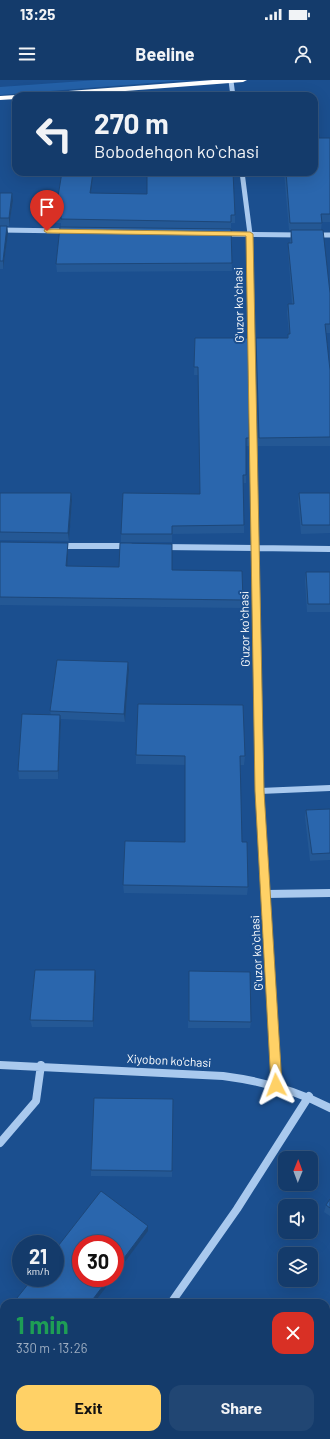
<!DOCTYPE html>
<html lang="en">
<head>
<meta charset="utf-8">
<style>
	:root { --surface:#143b6b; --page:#214673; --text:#f1f3f6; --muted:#9dadc1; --line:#33557e; --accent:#ffd166 }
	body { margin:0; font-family:Barlow,sans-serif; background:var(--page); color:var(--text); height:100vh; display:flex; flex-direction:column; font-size:15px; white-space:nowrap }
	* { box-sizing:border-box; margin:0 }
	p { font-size:13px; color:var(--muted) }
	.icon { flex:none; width:22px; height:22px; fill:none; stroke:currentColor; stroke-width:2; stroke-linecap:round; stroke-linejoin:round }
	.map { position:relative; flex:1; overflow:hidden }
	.details { position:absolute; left:0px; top:1219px; width:330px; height:140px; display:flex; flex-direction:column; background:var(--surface); border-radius:12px 12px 0 0; box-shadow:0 4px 16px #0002,0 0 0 1px var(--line) }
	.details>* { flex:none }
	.top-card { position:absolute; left:12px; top:12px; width:306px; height:84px; border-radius:12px; box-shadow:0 4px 16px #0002,0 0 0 1px var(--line); background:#143b6b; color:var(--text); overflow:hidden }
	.needle { width:26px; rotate:1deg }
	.controls { position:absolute; left:278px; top:1071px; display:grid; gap:8px }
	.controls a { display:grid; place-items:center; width:40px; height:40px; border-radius:8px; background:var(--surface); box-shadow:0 4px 16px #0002,0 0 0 1px var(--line); font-size:20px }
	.speed { position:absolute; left:12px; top:1155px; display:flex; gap:8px; font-size:20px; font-weight:700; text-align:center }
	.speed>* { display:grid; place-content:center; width:52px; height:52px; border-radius:50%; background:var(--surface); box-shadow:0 4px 16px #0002,0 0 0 1px var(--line); line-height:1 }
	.speed small { font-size:10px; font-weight:400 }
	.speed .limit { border:6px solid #d22; background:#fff; color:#111 }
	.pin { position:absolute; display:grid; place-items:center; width:34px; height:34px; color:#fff; margin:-41px -17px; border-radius:50% 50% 50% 0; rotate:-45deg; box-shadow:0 0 4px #0007 }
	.pin .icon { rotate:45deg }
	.me { position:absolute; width:44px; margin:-22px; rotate:357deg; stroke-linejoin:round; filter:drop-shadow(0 0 3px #0008) }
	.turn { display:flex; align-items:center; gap:14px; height:84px; padding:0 16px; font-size:18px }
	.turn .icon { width:52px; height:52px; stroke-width:2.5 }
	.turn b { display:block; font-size:28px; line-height:34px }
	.round { display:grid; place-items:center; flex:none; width:42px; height:42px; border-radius:12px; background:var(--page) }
	.headline { display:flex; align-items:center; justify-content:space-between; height:68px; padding:0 16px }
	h1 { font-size:24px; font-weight:700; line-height:30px; color:#1e9e55 }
	.action { display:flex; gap:8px; margin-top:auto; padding:8px 16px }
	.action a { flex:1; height:46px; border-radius:12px; background:var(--accent); color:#111; font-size:16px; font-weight:700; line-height:46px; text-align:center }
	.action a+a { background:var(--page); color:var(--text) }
	.status { display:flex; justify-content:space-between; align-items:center; height:28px; padding:0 20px; background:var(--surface); direction:ltr }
	.status svg { height:11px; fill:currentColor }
	header { display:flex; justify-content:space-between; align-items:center; height:52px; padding:0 16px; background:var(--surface); font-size:18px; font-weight:700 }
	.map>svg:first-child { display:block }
</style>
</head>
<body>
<div class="status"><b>13:25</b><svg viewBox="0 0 49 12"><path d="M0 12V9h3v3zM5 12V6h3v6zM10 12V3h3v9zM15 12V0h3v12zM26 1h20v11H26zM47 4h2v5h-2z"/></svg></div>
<header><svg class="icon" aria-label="menu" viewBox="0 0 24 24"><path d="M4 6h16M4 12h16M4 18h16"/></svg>Beeline<svg class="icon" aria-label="person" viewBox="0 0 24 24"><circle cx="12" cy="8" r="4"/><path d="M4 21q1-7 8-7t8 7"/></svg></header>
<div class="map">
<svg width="330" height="1359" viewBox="0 0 330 1359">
	<rect width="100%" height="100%" fill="#1b4f8f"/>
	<!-- green -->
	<path fill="#2461a8" d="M 97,0 L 189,0 L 0,15 L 0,7 Z"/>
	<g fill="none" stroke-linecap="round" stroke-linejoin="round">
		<!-- minor-far2 -->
		<path stroke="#a9c9ee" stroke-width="5" d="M 231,1 L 233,16
			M 242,92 L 250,154 L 253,343
			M 0,150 L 68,151
			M 222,154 L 300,155
			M 314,155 L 330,155"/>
		<!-- minor-far1 -->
		<path stroke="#a9c9ee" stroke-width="6" d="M 253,342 L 260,711 L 264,786
			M 58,466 L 130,466
			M 162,467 L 330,469
			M 260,711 L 330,708"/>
		<!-- minor -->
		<path stroke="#a9c9ee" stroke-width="8" d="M 264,785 L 276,1005
			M 266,814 L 330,813
			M 0,985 L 223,996 C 261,1001 296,1010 330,1028
			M 0,1063 L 36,1021 L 41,985
			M 171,1223 L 237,1129 L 309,1016
			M 74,1359 L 77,1355"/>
		<!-- highway -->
		<path fill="#fff" fill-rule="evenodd" d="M 213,0 L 247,0 L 243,2 L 60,16 L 25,16 L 29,14 Z
			M 16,15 L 19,16 L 16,16 L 16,19 L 0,20 L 0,16 Z"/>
	</g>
	<!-- wall -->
	<path fill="#245895" d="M 319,58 L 330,58 L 330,142 L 322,142 L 321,150 L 330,213 L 330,253 L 326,253 L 330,290 L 330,366 L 258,366 L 256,266 L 256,258 L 287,258 L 288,254 L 289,254 L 287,233 L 288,224 L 292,224 L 288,171 L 288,163 L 290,163 L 291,150 L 289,150 L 284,92 L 314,92 Z
		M 62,92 L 93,92 L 93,97 L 91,113 L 235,135 L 235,143 L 231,143 L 232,191 L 57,192 L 56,184 L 61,147 L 61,143 L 56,143 L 55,135 Z
		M 0,113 L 13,121 L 9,146 L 7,146 L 8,154 L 3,189 L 0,189 Z
		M 195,258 L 249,358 L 249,366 L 246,366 L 246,403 L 243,403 L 244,445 L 244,453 L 172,454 L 172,462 L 121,462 L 121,454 L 200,414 L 198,295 L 194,295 Z
		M 0,413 L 72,421 L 69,461 L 0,460 Z
		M 299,413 L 330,413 L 330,453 L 301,454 L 298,421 Z
		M 0,462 L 68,463 L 68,471 L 67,486 L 172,490 L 243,520 L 242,528 L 0,525 Z
		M 306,492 L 330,492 L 330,532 L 307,532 L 305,500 Z
		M 129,590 L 125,642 L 61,639 L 58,699 L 19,699 L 18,691 L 51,635 L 50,631 Z
		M 136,675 L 245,676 L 244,685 L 240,685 L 242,762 L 248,807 L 247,815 L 124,813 L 123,805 L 185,762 L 185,685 L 136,684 Z
		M 330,729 L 330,780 L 310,781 L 305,737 L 306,730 Z
		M 189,891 L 251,942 L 250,948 L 188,948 Z
		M 96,897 L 93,947 L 32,947 L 30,940 Z
		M 173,1019 L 172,1097 L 91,1096 L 91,1090 Z
		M 330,1119 L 330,1136 L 324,1132 L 326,1125 Z"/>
	<!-- shaded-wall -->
	<path fill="#1d4779" d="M 93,92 L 93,97 L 90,121 L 90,113 Z
		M 12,113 L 13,121 L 9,146 L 9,138 Z
		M 7,146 L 8,154 L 3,189 L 3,181 Z
		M 71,413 L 72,421 L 69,461 L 68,453 Z
		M 68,463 L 68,471 L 67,494 L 66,486 Z
		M 128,582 L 129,590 L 125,642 L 124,634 Z
		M 60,635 L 61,642 L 58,699 L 58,691 Z
		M 95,890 L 96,897 L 93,947 L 93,941 Z
		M 148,1146 L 148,1151 L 115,1195 L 115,1190 Z
		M 109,1198 L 113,1198 L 94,1223 L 90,1223 Z
		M 4,1338 L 4,1343 L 0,1349 L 0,1343 Z"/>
	<!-- building -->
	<path fill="#2a66ad" stroke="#1d4779" d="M 314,25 L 316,25 L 319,58 L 330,58 L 330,134 L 321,134 L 322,143 L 290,143 L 286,92 L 314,92 Z
		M 62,92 L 93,92 L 90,113 L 147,114 L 147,92 L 233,92 L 235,135 L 231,135 L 231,142 L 61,139 L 61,135 L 55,135 Z
		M 0,113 L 12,113 L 9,138 L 0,138 Z
		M 0,146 L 7,146 L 3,181 L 0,181 Z
		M 60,147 L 231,149 L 232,183 L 56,184 Z
		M 291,150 L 323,150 L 330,213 L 330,244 L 325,244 L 330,290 L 330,357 L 259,358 L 256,258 L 288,258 L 288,254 L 290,254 L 288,224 L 294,224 L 288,163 L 292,163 Z
		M 195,258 L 248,258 L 249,358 L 246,358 L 246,395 L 243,395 L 244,445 L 172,446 L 172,454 L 121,454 L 123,413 L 200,414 L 198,287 L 194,287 Z
		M 0,413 L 71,413 L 68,453 L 0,452 Z
		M 299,413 L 330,413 L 330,445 L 302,445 Z
		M 0,462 L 68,463 L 66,486 L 119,487 L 120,463 L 172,464 L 172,490 L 242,491 L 243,520 L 0,517 Z
		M 306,492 L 330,492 L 330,524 L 308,524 Z
		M 57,580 L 128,582 L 124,634 L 50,631 Z
		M 138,624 L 243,625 L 245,676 L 240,676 L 242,762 L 247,762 L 248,807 L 123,805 L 125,761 L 185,762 L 185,676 L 136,675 Z
		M 22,634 L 60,635 L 58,691 L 18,691 Z
		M 330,729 L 330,773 L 312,774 L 306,730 Z
		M 35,890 L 95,890 L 93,941 L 30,940 Z
		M 189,891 L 250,892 L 251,942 L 189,941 Z
		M 94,1018 L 173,1019 L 172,1091 L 91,1090 Z
		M 101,1111 L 148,1146 L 115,1190 L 115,1164 L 81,1164 L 81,1198 L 109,1198 L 90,1223 L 13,1223 L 33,1198 L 55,1198 L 55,1170 Z
		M 330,1119 L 330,1128 L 326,1125 Z
		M 0,1284 L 4,1287 L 4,1338 L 0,1343 Z
		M 174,1355 L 254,1355 L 255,1356 L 253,1359 L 171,1359 Z"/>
	<!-- route -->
	<path fill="#ffd166" stroke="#a68842" d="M 45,149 L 250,152 L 253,154 L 264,711 L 282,1005 L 280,1008 L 276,1010 L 273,1008 L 271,1005 L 255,711 L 246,156 L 47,153 L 44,151 Z"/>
	<g text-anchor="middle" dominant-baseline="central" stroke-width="4" stroke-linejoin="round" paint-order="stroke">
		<!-- street labels -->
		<g font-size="12" fill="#fff" stroke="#1b4f8f">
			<text transform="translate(238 225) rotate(-91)">Gʻuzor koʻchasi</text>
			<text transform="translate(244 549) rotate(-91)">Gʻuzor koʻchasi</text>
			<text transform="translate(256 873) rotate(-93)">Gʻuzor koʻchasi</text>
			<text transform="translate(169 980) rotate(3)">Xiyobon ko'chasi</text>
		</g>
	</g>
</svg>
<div class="controls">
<a><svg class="needle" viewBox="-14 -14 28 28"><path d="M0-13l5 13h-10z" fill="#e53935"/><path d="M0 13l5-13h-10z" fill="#9dadc1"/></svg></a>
<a><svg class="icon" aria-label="sound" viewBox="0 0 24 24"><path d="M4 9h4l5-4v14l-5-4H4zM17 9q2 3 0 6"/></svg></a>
<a><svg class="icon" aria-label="layers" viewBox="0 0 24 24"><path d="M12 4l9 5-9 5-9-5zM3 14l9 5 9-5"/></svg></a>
</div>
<div class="speed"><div>21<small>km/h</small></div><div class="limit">30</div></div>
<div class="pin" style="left:47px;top:151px;background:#d93025"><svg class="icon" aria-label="arrive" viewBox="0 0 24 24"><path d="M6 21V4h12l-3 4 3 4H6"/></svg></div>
<svg class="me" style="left:276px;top:1005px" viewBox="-20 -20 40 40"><path d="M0-17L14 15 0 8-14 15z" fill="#ffd166" stroke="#fff" stroke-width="4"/></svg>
<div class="top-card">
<div class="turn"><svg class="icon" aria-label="left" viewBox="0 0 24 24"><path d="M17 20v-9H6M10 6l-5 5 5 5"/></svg><div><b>270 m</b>Bobodehqon koʻchasi</div></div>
</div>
<section class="details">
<div class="headline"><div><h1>1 min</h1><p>330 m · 13:26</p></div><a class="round" style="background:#d93025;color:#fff"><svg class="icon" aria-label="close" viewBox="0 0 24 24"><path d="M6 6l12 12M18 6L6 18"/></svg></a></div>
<div class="action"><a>Exit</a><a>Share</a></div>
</section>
</div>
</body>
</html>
